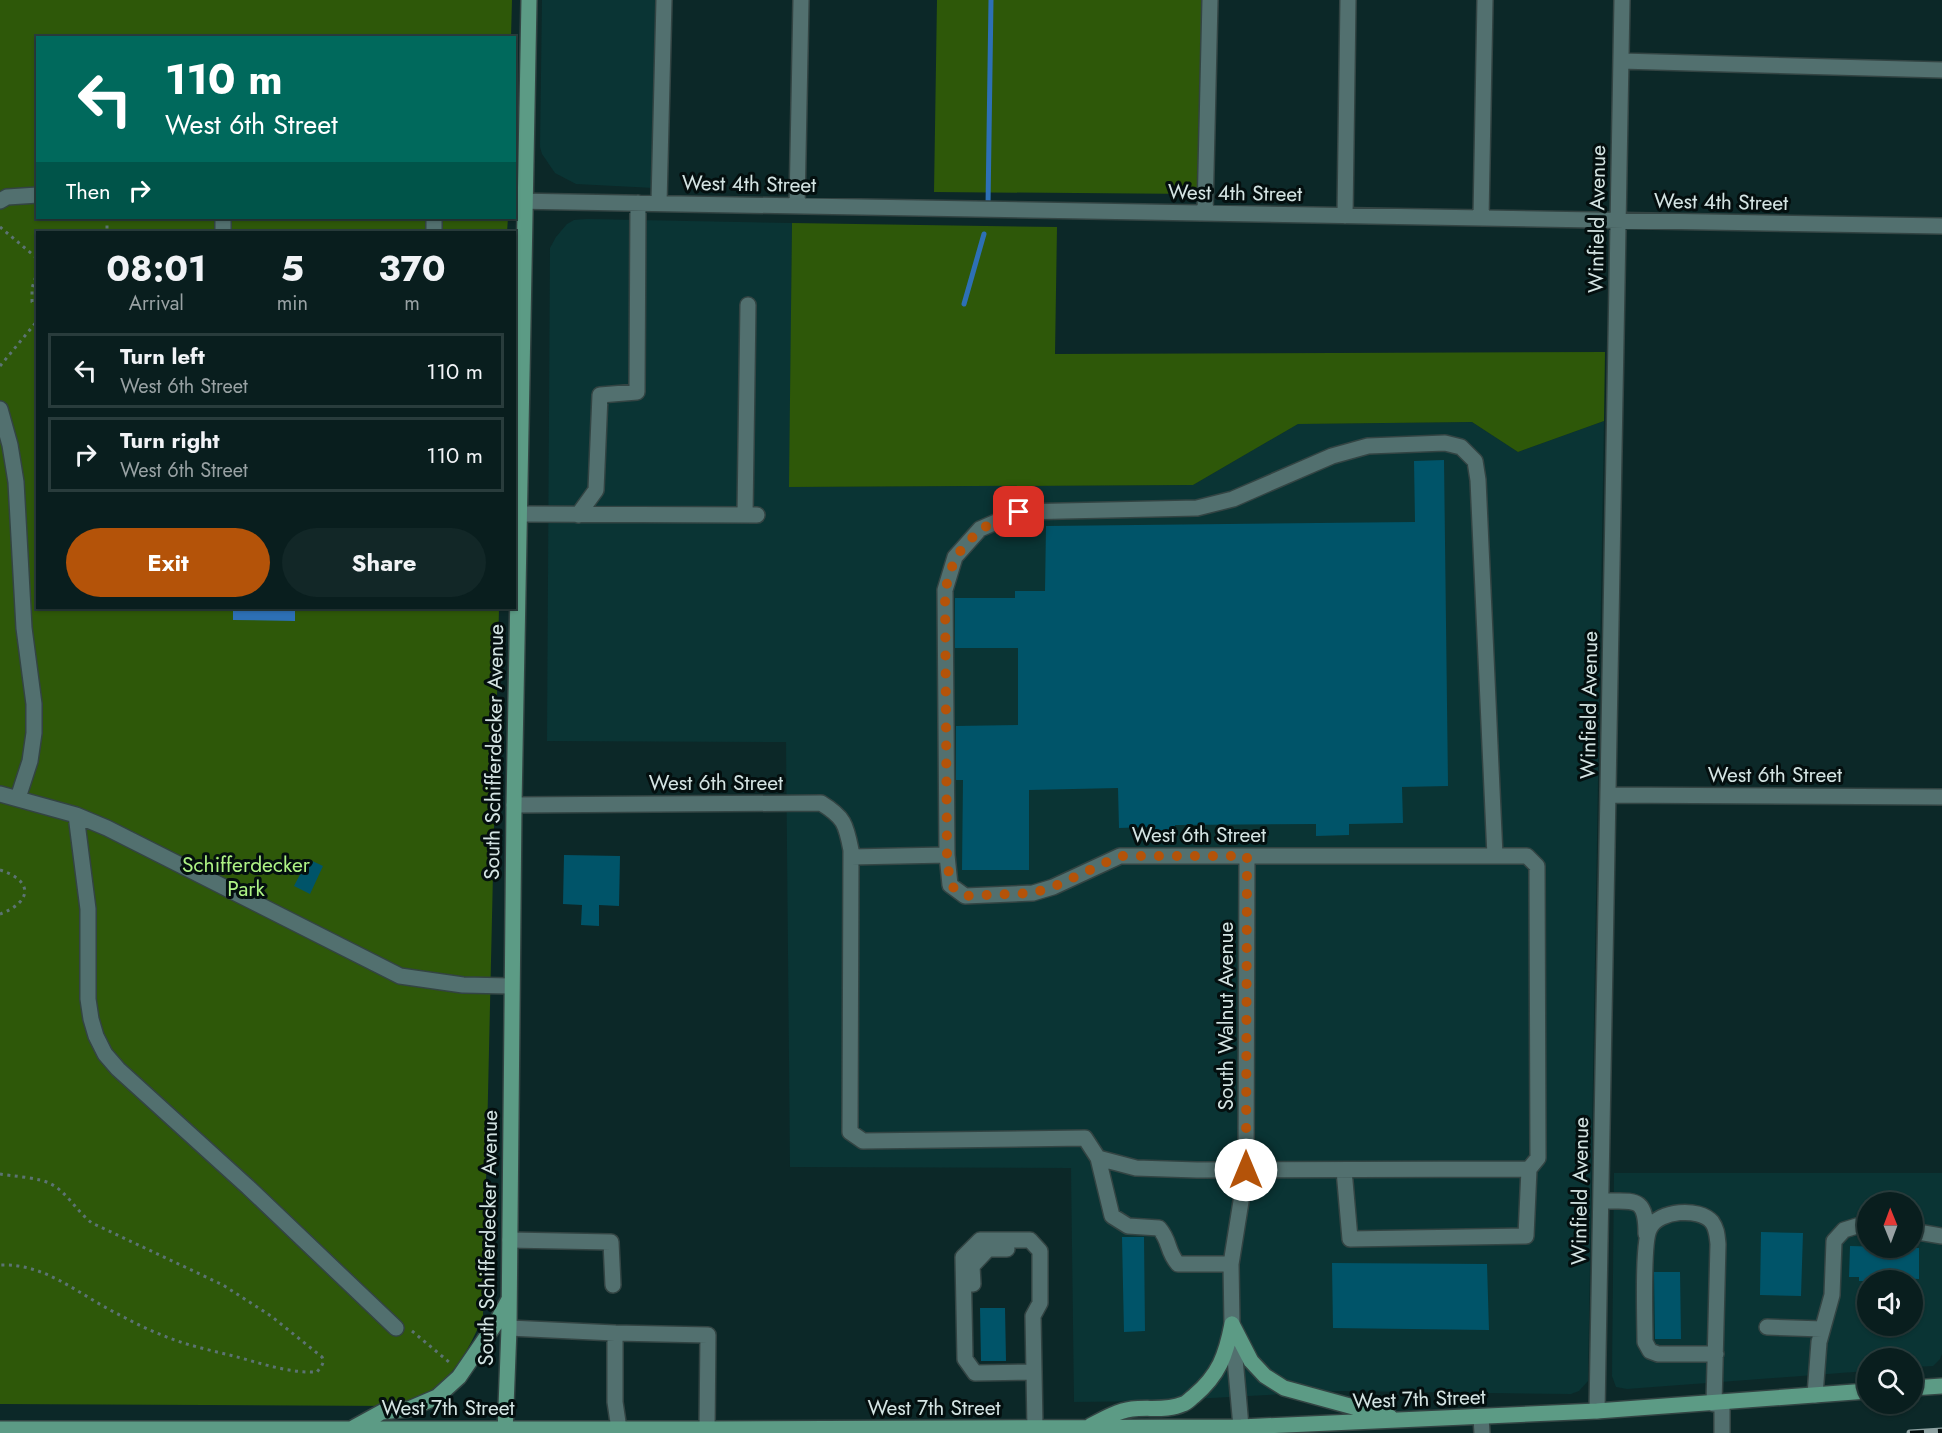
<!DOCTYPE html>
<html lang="en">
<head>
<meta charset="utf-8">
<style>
	:root { --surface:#091e1e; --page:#122727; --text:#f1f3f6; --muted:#99a2a4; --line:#293c3c; --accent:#b45309 }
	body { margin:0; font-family:Jost,sans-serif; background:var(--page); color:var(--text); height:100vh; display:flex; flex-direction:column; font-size:22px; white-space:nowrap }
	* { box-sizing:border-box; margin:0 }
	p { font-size:20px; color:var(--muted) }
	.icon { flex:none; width:33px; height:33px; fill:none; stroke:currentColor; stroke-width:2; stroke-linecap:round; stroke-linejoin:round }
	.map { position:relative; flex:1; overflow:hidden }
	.drawer { position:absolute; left:36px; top:231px; width:480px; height:378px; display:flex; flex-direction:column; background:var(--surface); border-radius:0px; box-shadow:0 2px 4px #0004,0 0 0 2px var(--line) }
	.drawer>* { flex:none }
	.guide { position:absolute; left:36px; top:36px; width:480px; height:183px; border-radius:0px; box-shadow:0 2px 4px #0004,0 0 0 2px var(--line); background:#00695c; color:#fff; overflow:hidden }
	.needle { width:39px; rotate:359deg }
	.buttons { position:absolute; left:1857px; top:1192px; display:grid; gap:12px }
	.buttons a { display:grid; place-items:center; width:66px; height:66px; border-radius:50%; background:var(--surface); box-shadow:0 2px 4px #0004,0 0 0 2px var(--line); font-size:30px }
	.pin { position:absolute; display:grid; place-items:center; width:51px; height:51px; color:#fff; margin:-26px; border-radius:12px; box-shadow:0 3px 9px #0006 }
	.me { position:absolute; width:66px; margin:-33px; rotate:0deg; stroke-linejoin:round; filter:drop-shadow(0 0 4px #0008) }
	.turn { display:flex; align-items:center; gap:21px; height:126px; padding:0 30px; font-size:27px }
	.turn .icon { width:78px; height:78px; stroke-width:2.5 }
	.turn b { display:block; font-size:42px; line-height:51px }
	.then { display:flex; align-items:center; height:57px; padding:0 30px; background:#0003; gap:12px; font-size:22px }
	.eta { display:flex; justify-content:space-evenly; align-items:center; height:102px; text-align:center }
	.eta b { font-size:36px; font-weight:700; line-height:42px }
	.cta { display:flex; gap:12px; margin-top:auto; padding:12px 30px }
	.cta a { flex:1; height:69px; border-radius:36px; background:var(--accent); color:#fff; font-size:24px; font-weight:700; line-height:69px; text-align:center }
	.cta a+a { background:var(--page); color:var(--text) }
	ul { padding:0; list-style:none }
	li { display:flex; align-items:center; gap:18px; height:75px; margin:0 12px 9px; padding:0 18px; border:3px solid var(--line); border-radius:0px }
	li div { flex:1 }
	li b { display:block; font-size:22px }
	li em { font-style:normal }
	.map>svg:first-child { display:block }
</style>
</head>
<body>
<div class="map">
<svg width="1942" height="1433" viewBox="0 0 1942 1433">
	<rect width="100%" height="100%" fill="#0c2828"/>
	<!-- built -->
	<path fill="#0a3434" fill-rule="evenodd" d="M 542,0 L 658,0 L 654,188 L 576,184 L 555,173 L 542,154 L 540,147 Z
		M 587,219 L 792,223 L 790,487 L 1193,485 L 1298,424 L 1472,422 L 1518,452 L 1604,421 L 1588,1381 L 1579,1391 L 1571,1394 L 1339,1391 L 1155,1401 L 1074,1402 L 1071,1168 L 790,1167 L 786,742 L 547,741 L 550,248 L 556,237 L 567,224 L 574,220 Z
		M 1614,1173 L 1942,1173 L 1942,1354 L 1940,1359 L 1933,1366 L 1913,1367 L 1912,1359 L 1868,1359 L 1867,1371 L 1627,1389 L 1616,1387 L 1612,1376 ZM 1868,1203 L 1912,1203 L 1912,1248 L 1868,1248 ZM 1868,1281 L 1912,1281 L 1912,1326 L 1868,1326 Z"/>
	<!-- green -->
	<path fill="#2e5809" d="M 0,0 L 512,0 L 511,37 L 38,38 L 38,218 L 508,218 L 507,232 L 38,232 L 38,608 L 499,608 L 483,1315 C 473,1343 454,1377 429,1392 C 417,1399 405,1402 393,1406 L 0,1404 Z
		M 937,0 L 1202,0 L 1198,194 L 934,192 Z
		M 792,223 L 1057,227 L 1055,354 L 1605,352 L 1604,421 L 1518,452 L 1472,422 L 1298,424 L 1193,485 L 789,487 Z"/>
	<!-- water -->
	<path fill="#2d70b5" d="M 233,608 L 295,608 L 295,621 L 233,620 Z"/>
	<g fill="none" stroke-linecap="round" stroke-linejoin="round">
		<!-- stream -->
		<path stroke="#2d70b5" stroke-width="5" d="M 988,206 L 991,0
			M 964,304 L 984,234"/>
	</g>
	<!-- building -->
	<path fill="#005469" d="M 1444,460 L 1448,786 L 1402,787 L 1403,823 L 1349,824 L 1349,835 L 1316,836 L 1316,824 L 1175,825 L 1175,837 L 1147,838 L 1147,827 L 1119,828 L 1118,788 L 1029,790 L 1029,870 L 962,870 L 963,780 L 956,780 L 956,726 L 1018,725 L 1018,648 L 955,648 L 955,598 L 1015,598 L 1015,591 L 1045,591 L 1046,526 L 1415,522 L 1414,461 Z
		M 564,855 L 620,856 L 619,906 L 599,905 L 599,926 L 581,925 L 582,905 L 563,904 Z
		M 308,859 L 323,866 L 310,894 L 294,886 Z
		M 1761,1232 L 1803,1233 L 1801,1296 L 1760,1295 Z
		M 1122,1237 L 1144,1237 L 1145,1331 L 1124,1332 Z
		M 1850,1246 L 1919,1248 L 1919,1279 L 1890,1278 L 1890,1281 L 1859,1281 L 1859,1277 L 1849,1277 Z
		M 1332,1263 L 1487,1264 L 1489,1330 L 1333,1328 Z
		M 1654,1272 L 1680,1272 L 1681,1339 L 1655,1339 Z
		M 980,1308 L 1005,1308 L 1006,1361 L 981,1361 Z"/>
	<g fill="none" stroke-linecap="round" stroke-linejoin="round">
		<!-- minor casing -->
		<g stroke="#334443" stroke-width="18">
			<path id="minor" d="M 1621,61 L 1942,70
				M 0,201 L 7,197 L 38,195
				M 514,201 L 1942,226
				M 659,203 L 664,0
				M 797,206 L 801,0
				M 1205,213 L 1210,0
				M 1345,216 L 1348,0
				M 1481,218 L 1485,0
				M 223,232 L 223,218
				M 434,232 L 434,218
				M 0,409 L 10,445 L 16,482 L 24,628 L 34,704 L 34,733 L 30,761 L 18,798
				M 520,514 L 757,515
				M 578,515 L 596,490 L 600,395 L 637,392 L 638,203
				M 745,515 L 748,305
				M 0,794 L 76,815 L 107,828 L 400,976 L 463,985 L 511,986
				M 1608,795 L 1942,797
				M 514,805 L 821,803 C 844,817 846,824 851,850 L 850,1132 L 863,1141 L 1085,1138 L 1098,1158 L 1136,1168 L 1197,1170 L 1529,1169 L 1538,1158 L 1537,866 L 1527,856 L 1120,856 L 1053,887 L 1033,893 L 965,896 L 950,885 L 947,855 L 851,857
				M 76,815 L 88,909 L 88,999 L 91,1019 L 96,1036 L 105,1054 L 118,1069 L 248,1187 L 396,1328
				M 947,855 L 945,590 L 955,557 L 980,529 L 1019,512 L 1197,508 L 1233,499 L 1332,456 L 1368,446 L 1445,443 L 1461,447 L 1475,461 L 1478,480 L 1495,856
				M 1098,1158 L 1112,1216 L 1128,1226 L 1159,1228 C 1171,1242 1166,1250 1178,1264 L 1231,1264
				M 1344,1170 L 1350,1239 L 1526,1236 L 1529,1169
				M 1601,1201 C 1633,1202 1646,1194 1646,1234
				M 1912,1231 L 1942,1236
				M 510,1240 L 611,1242 L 613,1285
				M 973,1284 L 972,1266 L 988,1249 L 1007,1249
				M 1767,1327 L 1822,1329
				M 509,1328 L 615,1333 L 615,1402 L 619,1429
				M 615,1333 L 708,1335 L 707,1429
				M 1034,1372 L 975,1373 L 965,1359 L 963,1257 L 980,1240 L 1030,1240 L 1040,1251 L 1040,1303 L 1033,1316 L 1035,1428
				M 1815,1395 L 1819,1342 L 1832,1295 L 1834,1241 L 1844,1230 L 1860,1225
				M 1714,1404 L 1718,1244 C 1717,1235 1717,1229 1712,1222 C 1699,1207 1659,1210 1650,1228 C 1642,1241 1645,1323 1645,1342 L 1650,1351 L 1658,1354 L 1716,1354
				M 1597,1411 L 1622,0
				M 1481,1417 L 1482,1433
				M 1241,1427 L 1232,1324 L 1231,1264 L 1246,1170 L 1247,856
				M 1722,1433 L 1722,1403"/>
		</g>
		<!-- major casing -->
		<g stroke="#334443" stroke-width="18">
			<path id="major" d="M 1232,1324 L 1251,1361 L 1265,1376 L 1284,1388 L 1390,1417
				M 1912,1388 L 1942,1386
				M 1090,1426 C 1103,1419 1117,1411 1132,1409 C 1148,1407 1168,1411 1183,1404 C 1187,1403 1191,1398 1194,1396 C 1219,1375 1226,1355 1232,1324
				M 0,1429 L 707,1429 L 1241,1427 L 1597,1411 L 1868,1391
				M 351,1429 L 382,1412 L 409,1409 L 437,1397 L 459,1377 L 496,1323 L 508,1301
				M 505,1433 L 509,1328 L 514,805 L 529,0"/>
		</g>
		<!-- path -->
		<path stroke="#5c7373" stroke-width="3" stroke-dasharray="3 4.5" stroke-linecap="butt" d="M 107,218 L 107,232
			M 0,227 L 38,259
			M 38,270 L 32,288 L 32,302 L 38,306
			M 0,366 L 38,320
			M 0,870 C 34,881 32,902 0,914
			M 0,1174 C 12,1176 41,1178 51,1184 C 67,1192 77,1212 92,1223 L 223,1285 L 271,1316 L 322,1357 C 325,1363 321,1367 317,1372 C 291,1373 266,1365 241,1358 C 215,1351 187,1346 162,1335 C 146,1329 131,1321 116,1313 C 78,1294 45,1263 0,1265
			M 412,1331 L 449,1362"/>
		<!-- minor -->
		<use href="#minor" stroke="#52706f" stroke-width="15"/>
		<!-- major -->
		<use href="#major" stroke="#5c9b85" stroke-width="15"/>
		<!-- rail casing -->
		<g stroke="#8da1a1" stroke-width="7">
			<path id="rail" d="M 1910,1433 L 1942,1431"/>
		</g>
		<!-- rail -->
		<use href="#rail" stroke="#040f0f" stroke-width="4.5" stroke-dasharray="14" stroke-linecap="butt"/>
	</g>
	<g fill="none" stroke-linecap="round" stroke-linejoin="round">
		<!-- route -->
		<path stroke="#b45309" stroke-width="10" stroke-dasharray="0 18" d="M 1019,512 L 980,529 L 955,557 L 945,590 L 947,855 L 950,885 L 965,896 L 1033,893 L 1053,887 L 1120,856 L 1247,856 L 1246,1170"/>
	</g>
	<g text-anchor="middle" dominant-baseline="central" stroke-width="6" stroke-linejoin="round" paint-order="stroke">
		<!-- street labels -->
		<g font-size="21" fill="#d4e4e3" stroke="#040f0f">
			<text transform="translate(749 184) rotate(1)">West 4th Street</text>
			<text transform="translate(1235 193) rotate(1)">West 4th Street</text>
			<text transform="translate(1721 202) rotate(1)">West 4th Street</text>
			<text transform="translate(1597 219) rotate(-89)">Winfield Avenue</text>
			<text transform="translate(1589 705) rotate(-89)">Winfield Avenue</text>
			<text transform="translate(494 752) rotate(-89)">South Schifferdecker Avenue</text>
			<text x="1775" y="775">West 6th Street</text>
			<text x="716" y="783">West 6th Street</text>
			<text x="1199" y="835">West 6th Street</text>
			<text transform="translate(1226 1016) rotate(-90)">South Walnut Avenue</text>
			<text transform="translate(1580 1191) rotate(-89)">Winfield Avenue</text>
			<text transform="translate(488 1238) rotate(-89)">South Schifferdecker Avenue</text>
			<text transform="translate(1419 1399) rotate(-2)">West 7th Street</text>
			<text x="448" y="1408">West 7th Street</text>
			<text x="934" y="1408">West 7th Street</text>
		</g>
		<!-- park labels -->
		<g font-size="21" fill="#aef385" stroke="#040f0f">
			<text x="246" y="865">Schifferdecker<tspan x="246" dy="24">Park</tspan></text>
		</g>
	</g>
</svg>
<div class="buttons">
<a><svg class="needle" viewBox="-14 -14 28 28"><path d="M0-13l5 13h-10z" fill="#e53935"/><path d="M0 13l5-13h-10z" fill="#99a2a4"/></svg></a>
<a><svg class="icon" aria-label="sound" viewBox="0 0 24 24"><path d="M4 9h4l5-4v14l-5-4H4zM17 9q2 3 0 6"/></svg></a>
<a><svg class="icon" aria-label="search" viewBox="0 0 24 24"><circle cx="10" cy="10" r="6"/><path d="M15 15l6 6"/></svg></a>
</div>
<div class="pin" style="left:1019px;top:512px;background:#d93025"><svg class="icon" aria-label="arrive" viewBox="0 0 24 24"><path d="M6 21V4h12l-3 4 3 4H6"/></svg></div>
<svg class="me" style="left:1246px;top:1170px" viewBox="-20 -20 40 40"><circle r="19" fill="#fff"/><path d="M0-13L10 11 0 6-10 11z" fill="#b45309"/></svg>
<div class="guide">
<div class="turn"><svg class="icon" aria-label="left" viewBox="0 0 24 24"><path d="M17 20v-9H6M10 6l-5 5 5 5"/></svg><div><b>110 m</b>West 6th Street</div></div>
<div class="then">Then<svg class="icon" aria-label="right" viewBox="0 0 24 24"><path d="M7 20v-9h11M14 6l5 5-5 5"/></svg></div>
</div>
<section class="drawer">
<div class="eta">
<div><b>08:01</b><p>Arrival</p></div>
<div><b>5</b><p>min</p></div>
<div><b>370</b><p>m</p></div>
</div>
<ul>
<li><svg class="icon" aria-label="left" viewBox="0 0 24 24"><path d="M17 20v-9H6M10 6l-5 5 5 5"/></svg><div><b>Turn left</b><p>West 6th Street</p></div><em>110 m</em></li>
<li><svg class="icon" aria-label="right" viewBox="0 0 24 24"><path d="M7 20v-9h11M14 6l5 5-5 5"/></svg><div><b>Turn right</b><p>West 6th Street</p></div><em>110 m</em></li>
</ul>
<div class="cta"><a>Exit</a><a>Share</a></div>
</section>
</div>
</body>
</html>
